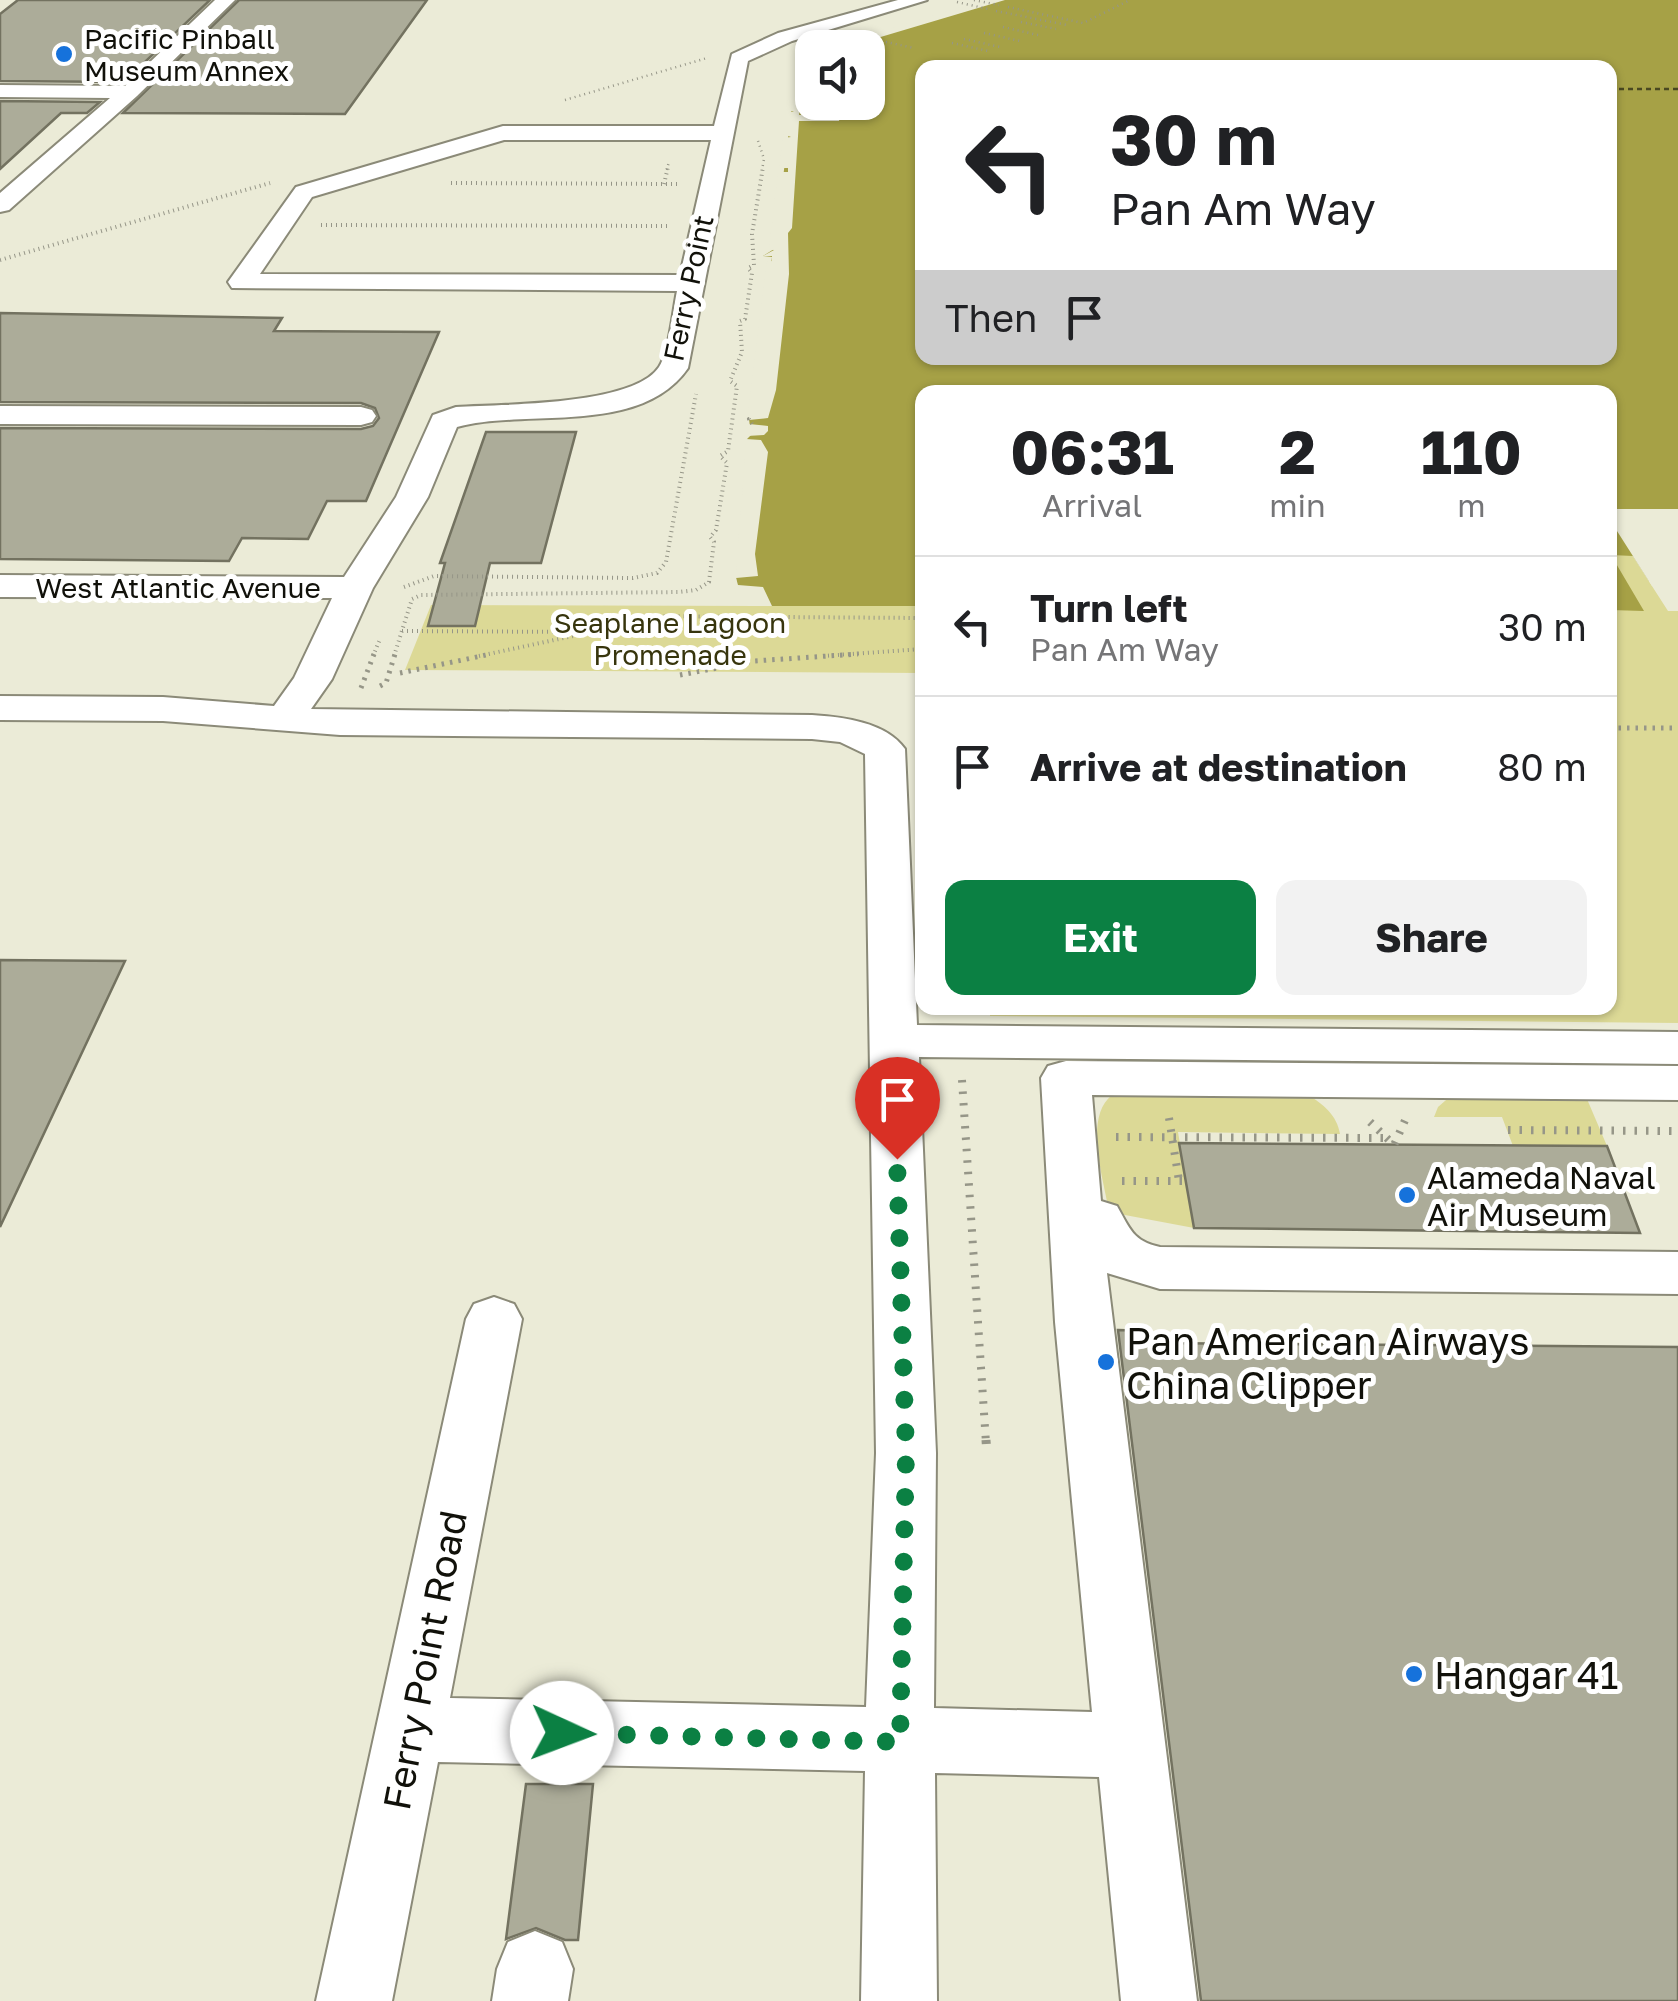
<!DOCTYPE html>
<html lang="en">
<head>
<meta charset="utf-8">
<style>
	:root { --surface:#fff; --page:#f2f2f2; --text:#202124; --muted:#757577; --line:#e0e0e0; --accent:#0b8043 }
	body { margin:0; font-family:"Golos Text",sans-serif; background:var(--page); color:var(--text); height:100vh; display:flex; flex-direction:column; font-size:38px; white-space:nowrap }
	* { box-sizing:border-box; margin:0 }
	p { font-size:32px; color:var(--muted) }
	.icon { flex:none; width:55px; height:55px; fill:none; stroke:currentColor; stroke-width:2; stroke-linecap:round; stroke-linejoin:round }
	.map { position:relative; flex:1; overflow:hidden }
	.side { position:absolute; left:915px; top:385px; width:702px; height:630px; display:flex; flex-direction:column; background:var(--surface); border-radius:20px; box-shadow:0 2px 8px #0004 }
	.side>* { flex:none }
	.hud { position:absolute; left:915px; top:60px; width:702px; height:305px; border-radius:20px; box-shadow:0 2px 8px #0004; background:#fff; color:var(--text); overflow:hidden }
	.tools { position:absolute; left:795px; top:30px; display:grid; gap:20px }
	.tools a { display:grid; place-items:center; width:90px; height:90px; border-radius:20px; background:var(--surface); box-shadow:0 2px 8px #0004; font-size:50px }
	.pin { position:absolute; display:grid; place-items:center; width:85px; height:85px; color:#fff; margin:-102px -42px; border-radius:50% 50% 50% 0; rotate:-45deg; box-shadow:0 0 10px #0007 }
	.pin .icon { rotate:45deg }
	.me { position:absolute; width:110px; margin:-55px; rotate:92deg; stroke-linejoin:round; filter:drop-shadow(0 0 8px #0008) }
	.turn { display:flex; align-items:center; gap:35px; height:210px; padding:0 30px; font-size:45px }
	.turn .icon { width:130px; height:130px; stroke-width:2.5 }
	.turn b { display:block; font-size:70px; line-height:85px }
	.then { display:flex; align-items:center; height:95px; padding:0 30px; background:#0003; gap:20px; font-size:38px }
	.eta { display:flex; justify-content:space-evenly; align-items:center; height:170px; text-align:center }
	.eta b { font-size:60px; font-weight:700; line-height:70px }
	.button { display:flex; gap:20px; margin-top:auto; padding:20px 30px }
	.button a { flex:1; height:115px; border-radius:20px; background:var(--accent); color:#fff; font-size:40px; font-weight:700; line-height:115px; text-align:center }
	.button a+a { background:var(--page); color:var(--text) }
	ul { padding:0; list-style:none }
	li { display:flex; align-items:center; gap:30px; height:140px; padding:0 30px; border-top:2px solid var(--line) }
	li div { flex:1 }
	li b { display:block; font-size:38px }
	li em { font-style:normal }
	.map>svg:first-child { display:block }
</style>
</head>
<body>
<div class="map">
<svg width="1678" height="2001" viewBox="0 0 1678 2001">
	<rect width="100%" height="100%" fill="#ebebd7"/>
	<!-- green -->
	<path fill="#dcd996" d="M 1610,544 L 1625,544 L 1668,611 L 1678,611 L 1678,1023 L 990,1016 L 990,1008 L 1610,1008 Z
		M 922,580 L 922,673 L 405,670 L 431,605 L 772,606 Z
		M 1584,1092 L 1607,1146 L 1513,1146 L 1502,1117 L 1434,1117 L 1438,1107 L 1453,1094 Z
		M 1112,1095 L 1308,1095 C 1323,1104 1337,1115 1340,1134 L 1178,1132 L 1194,1228 L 1109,1212 C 1104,1179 1083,1118 1112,1095 Z"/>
	<!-- water -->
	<path fill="#a6a146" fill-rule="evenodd" d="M 997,0 L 1678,0 L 1678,581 L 1649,581 L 1633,556 L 1611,555 L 1644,611 L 1610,610 L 1610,392 L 922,392 L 922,606 L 755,606 L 737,585 L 736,577 L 740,577 L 750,440 L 746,440 L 751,435 L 749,419 L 753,418 L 772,257 L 763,256 L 774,249 L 798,59 L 812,54 L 812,102 L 868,102 L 868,48 L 833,47 ZM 922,68 L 1610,68 L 1610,358 L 922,358 Z"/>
	<!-- pier -->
	<path fill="#ebebd7" d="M 984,0 L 1005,0 L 847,47 L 828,48 Z
		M 812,50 L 812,58 L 806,64 L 799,115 L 840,115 L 839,121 L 799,121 L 792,228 L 788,233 L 789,274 L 776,390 L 768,418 L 749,420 L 749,424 L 768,426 L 768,431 L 764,435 L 747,436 L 746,439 L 761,440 L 768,452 L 755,554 L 758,576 L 736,578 L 738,585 L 763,587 L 772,606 L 748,606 L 736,594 L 731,577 L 736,572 L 746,445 L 741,439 L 747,431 L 744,418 L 748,414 L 767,262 L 772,261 L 772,256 L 763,256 L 774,250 L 762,249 L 769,249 L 778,172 L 788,172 L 788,168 L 779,168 L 783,138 L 791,137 L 783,134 L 786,112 L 794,112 L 786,109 L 793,57 Z
		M 1610,509 L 1678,509 L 1678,586 L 1652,586 L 1610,520 Z"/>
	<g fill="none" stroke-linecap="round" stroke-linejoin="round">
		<!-- ferry -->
		<path stroke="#4a4821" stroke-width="2.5" stroke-dasharray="5 4" stroke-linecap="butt" d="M 1610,89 L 1678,89"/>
	</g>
	<!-- building -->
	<path fill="#acac99" stroke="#737260" stroke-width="2.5" d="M 18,0 L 210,0 L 124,82 L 0,81 L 0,14 Z
		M 239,0 L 427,0 L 345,114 L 123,113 Z
		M 0,101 L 100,102 L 87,113 L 61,113 L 0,169 Z
		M 0,313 L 282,318 L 274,331 L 439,332 L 366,501 L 327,501 L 308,539 L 242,538 L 229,561 L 0,559 L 0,428 L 361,429 L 373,426 L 379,418 L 375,408 L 361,403 L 0,402 Z
		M 486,432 L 576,432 L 541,563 L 490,563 L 475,626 L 428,626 L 445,563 L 440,563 Z
		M 0,960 L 125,961 L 0,1227 Z
		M 1179,1143 L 1607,1146 L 1640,1233 L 1194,1228 Z
		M 1118,1330 L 1150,1331 L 1151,1343 L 1678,1347 L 1678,2001 L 1201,2001 Z
		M 526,1784 L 593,1784 L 578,1940 L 565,1940 L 536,1928 L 506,1939 Z"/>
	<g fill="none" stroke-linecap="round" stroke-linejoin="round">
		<!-- minor casing -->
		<g stroke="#8b8a78" stroke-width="4">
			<path id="minor" d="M 215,0 L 235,0 L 137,96 L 9,210 L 0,212 L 0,193 L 110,98 L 0,97 L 0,85 L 125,86 Z
				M 898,0 L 927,0 L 792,41 L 748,61 L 688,368 C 640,437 527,408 457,427 L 428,497 L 373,588 L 332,679 L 311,709 L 812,715 C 843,717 886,722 905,749 L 917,1025 L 1678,1032 L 1678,1064 L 919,1057 L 936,1453 L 934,1708 L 1092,1712 L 1055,1322 L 1041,1078 L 1048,1066 L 1066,1061 L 1678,1066 L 1678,1100 L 1092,1095 L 1101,1201 L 1117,1206 C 1130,1229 1133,1241 1160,1247 L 1678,1252 L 1678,1294 L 1160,1289 L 1107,1273 L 1197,2001 L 1121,2001 L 1099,1777 L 935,1773 L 937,2001 L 861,2001 L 865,1771 L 438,1762 L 392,2001 L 316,2001 L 466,1319 L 474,1304 L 494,1297 L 514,1304 L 522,1319 L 450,1698 L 866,1707 L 876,1453 L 865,754 L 840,742 L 812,739 L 340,735 L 163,721 L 0,720 L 0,696 L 163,697 L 274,706 L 294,678 L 332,598 L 0,597 L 0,575 L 344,577 L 396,497 L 433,415 L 456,407 C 501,404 633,406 659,367 C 669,352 673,310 677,291 L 232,288 L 228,282 L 296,187 L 503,126 L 714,126 L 732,54 L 778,33 ZM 504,140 L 711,140 L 680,275 L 260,274 L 312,197 Z
				M 0,406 L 361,407 L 372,410 L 376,416 L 372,422 L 361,425 L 0,424 Z
				M 535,1931 L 562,1942 L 573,1969 L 568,2001 L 492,2001 L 497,1969 L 508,1942 Z"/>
		</g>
		<!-- path-far4 -->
		<path stroke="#969688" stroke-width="2.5" stroke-dasharray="1 4" stroke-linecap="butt" d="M 974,0 L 999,5
			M 957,2 L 988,9
			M 1008,7 L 1083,23 L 1130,0
			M 996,11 L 1067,25
			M 1021,22 L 1056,29
			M 1003,27 L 1038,35
			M 984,33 L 1020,41
			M 964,39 L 1000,47
			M 881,41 L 914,48
			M 952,43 L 988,51
			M 565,100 L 707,58
			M 758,141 L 764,159 L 762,170
			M 667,170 L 669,161"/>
		<!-- path-far3 -->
		<path stroke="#969688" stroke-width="4" stroke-dasharray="1 4" stroke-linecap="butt" d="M 451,183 L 679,184
			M 664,184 L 668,167
			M 321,225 L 669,226
			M 0,260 L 270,183
			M 752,424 L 749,419 L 753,419
			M 404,587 L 434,576 L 633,578 L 657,573 L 666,562 L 696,394
			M 402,631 L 576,632
			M 373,656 L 380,639
			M 394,656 L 412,599 L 421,595 L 679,592 L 696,590 L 709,582 L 714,542 L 710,537 L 716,530 L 727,463 L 720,456 L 728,451 L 737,386 L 730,381 L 742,352 L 740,321 L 745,319 L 752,273 L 748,268 L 754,265 L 752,234 L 763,167
			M 479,656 L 592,632 L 635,616 L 922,618
			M 823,656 L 922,649"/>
		<!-- path-far2 -->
		<path stroke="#969688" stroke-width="5" stroke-dasharray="2.5 6" stroke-linecap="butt" d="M 400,673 L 491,654
			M 680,675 L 754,661 L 858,654
			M 380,686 L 386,683 L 395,654
			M 361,688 L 374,654
			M 1610,728 L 1678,728"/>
		<!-- path-far1 -->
		<path stroke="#969688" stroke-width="8" stroke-dasharray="2.5 9" stroke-linecap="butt" d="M 962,1080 L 986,1443
			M 1169,1118 L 1179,1181
			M 1370,1122 L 1394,1145 L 1406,1118
			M 1508,1130 L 1678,1131
			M 1116,1137 L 1387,1138
			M 1122,1181 L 1185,1181"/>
		<!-- path -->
		<path stroke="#969688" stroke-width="9" stroke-dasharray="4 11" stroke-linecap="butt" d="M 986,1440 L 987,1453"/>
		<!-- minor -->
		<use href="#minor" fill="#fff" fill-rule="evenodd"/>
	</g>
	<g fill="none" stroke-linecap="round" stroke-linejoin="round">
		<!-- route -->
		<path stroke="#0b8043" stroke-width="18" stroke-dasharray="0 32.4" d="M 562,1733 L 900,1742 L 906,1453 L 897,1159"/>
	</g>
	<!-- markers -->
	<g fill="#1672db" stroke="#fff" stroke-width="4">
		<circle cx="64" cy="54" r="10"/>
		<circle cx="1407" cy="1195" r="10"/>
		<circle cx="1106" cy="1362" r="10"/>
		<circle cx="1414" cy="1674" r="10"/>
	</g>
	<g text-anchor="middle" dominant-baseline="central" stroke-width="10" stroke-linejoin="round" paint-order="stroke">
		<!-- far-poi labels -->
		<g font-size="28" fill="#11110a" stroke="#fff" text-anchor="start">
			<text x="84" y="38">Pacific Pinball<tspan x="84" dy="32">Museum Annex</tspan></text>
		</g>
		<!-- far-street labels -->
		<g font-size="28" fill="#11110a" stroke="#fff">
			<text transform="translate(688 288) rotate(-78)">Ferry Point</text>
			<text x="178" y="587">West Atlantic Avenue</text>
		</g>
		<!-- far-park labels -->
		<g font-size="28" fill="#37350d" stroke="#fff">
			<text x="670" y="622">Seaplane Lagoon<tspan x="670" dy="32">Promenade</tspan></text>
		</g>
		<!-- poi labels -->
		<g font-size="32" fill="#11110a" stroke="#fff" text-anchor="start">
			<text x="1427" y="1177">Alameda Naval<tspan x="1427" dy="37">Air Museum</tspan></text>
		</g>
		<!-- near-poi labels -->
		<g font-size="38" fill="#11110a" stroke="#fff" text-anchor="start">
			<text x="1126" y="1340">Pan American Airways<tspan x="1126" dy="44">China Clipper</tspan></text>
			<text x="1434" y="1674">Hangar 41</text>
		</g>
		<!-- near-street labels -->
		<g font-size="38" fill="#11110a" stroke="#fff">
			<text transform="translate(424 1660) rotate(-79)">Ferry Point Road</text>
		</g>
	</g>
</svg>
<div class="tools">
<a><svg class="icon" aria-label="sound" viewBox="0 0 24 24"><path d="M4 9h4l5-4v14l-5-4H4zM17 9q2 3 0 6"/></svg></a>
</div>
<div class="pin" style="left:897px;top:1159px;background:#d93025"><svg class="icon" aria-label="arrive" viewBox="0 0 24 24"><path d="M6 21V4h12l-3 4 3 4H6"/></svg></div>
<svg class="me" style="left:562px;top:1733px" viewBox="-20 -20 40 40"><circle r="19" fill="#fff"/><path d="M0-13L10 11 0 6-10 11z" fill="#0b8043"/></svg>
<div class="hud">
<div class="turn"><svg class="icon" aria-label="left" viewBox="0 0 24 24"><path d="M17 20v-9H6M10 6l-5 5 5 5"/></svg><div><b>30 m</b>Pan Am Way</div></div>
<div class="then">Then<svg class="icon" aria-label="arrive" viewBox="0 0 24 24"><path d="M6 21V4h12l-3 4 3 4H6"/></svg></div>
</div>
<section class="side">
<div class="eta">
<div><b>06:31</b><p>Arrival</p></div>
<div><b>2</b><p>min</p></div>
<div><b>110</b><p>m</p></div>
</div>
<ul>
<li><svg class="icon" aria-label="left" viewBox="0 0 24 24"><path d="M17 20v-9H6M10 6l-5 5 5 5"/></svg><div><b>Turn left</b><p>Pan Am Way</p></div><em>30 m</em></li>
<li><svg class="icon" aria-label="arrive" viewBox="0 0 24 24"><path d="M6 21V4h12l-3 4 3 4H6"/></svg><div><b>Arrive at destination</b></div><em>80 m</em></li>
</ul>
<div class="button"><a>Exit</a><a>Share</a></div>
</section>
</div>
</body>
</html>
